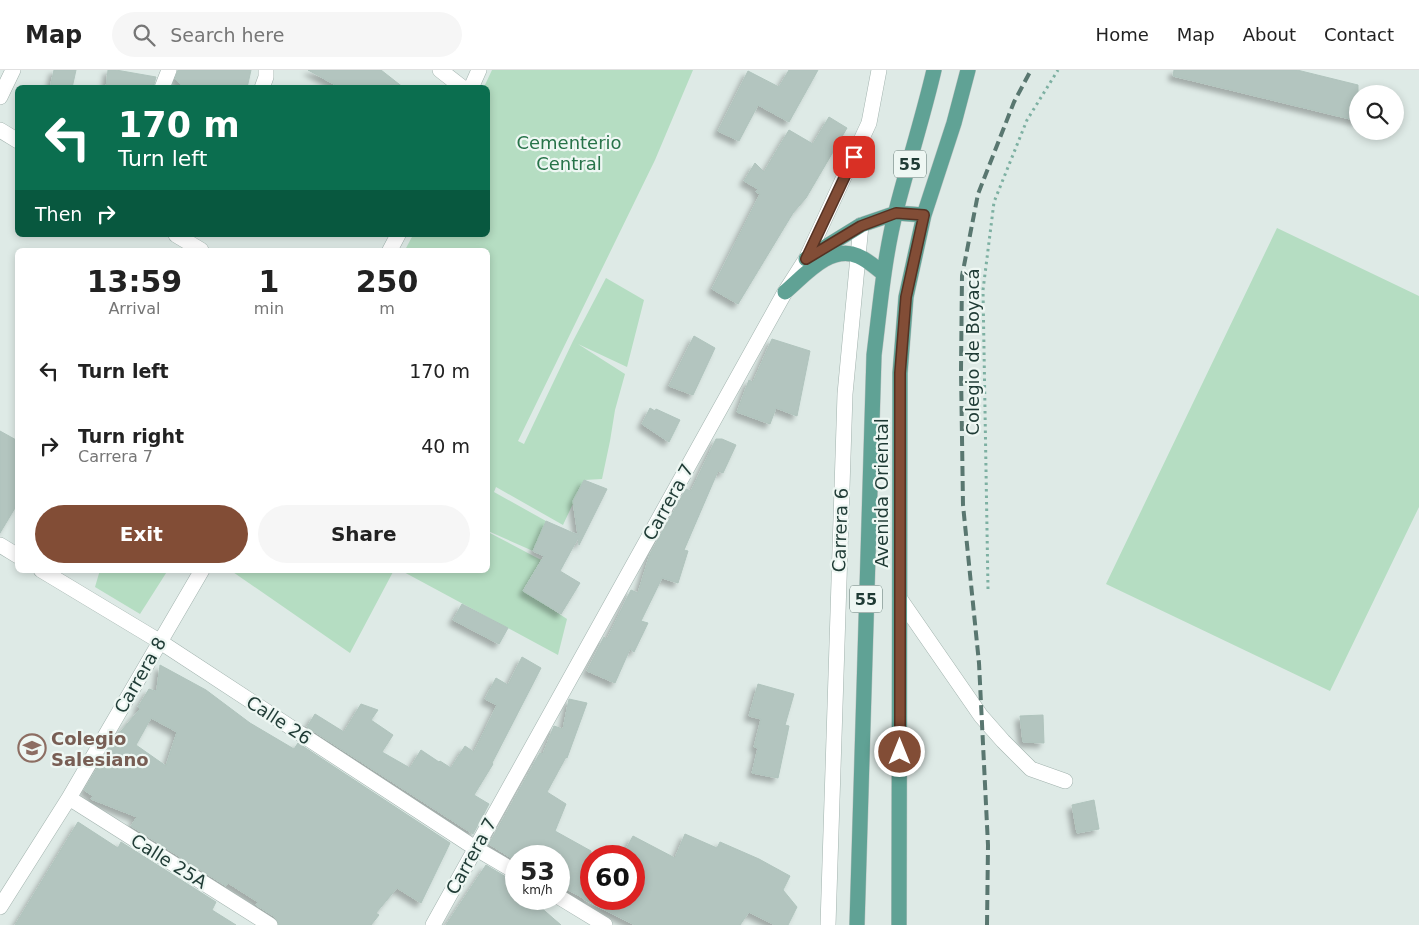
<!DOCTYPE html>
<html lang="en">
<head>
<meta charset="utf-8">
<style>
	:root { --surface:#fff; --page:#f6f6f6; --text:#222; --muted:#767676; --line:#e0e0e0; --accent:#824d36 }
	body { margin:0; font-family:"DejaVu Sans",sans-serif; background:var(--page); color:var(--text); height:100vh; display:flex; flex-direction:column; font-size:19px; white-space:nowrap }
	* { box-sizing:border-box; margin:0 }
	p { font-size:16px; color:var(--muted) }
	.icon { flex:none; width:28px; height:28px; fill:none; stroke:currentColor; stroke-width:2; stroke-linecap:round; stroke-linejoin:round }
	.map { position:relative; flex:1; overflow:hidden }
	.sheet { position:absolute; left:15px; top:178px; width:475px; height:325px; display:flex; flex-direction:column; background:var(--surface); border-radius:8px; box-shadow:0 2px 8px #0003 }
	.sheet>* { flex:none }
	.top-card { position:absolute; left:15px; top:15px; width:475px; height:152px; border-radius:8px; box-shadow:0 2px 8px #0003; background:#0b6e4f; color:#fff; overflow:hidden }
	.buttons { position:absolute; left:1349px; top:15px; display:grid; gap:10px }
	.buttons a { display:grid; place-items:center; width:55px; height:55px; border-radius:50%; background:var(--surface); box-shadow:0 2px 8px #0003; font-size:25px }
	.speed { position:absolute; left:505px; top:775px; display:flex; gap:10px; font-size:25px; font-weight:700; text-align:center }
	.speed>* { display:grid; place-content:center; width:65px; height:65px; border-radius:50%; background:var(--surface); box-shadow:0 2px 8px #0003; line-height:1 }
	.speed small { font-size:12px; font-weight:400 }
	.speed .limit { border:8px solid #d22; background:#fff; color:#111 }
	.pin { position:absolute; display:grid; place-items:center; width:42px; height:42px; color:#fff; margin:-21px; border-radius:10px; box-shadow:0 2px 8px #0006 }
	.me { position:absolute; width:55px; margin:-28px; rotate:0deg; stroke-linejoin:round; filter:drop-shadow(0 0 4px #0008) }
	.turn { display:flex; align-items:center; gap:18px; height:105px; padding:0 20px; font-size:22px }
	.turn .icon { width:65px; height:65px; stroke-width:2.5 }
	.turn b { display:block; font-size:35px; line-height:42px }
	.then { display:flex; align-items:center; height:48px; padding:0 20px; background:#0003; gap:10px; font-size:19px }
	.eta { display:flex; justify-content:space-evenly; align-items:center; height:85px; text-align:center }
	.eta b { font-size:30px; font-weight:700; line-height:35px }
	.button { display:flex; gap:10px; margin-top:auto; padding:10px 20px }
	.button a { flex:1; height:58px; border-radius:30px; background:var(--accent); color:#fff; font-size:20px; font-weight:700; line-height:58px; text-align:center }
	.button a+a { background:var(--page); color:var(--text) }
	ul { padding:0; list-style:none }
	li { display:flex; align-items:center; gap:15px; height:75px; padding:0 20px }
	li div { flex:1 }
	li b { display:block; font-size:19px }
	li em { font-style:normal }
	header { display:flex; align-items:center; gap:30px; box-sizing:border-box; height:70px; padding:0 25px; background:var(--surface); border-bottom:1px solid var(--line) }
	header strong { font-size:24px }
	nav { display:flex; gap:28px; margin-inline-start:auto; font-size:18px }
	.search { width:350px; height:45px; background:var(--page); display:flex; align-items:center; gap:12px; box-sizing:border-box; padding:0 18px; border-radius:28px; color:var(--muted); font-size:19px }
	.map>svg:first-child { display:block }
</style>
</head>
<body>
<header>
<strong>Map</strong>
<div class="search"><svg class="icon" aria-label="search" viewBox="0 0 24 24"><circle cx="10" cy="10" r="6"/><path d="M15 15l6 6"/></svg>Search here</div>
<nav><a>Home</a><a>Map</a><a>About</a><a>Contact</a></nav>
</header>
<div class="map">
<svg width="1419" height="855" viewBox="0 0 1419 855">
	<defs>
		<filter id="shadow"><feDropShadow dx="-4.5" dy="4.5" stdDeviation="2.5" flood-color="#0004"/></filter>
	</defs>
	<rect width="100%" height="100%" fill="#deeae6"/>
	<!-- green -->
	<path fill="#b5ddc2" d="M 492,0 L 693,0 L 655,90 L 518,371 L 524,374 L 573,271 L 606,208 L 644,230 L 627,297 L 578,274 L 625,304 L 615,340 L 610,371 L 602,409 L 584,410 L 563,455 L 496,417 L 494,422 L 546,451 L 533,481 L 488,461 L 488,180 L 405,180 L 413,165 L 488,165 L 488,18 L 484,17 Z
		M 1277,158 L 1419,226 L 1419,437 L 1330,621 L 1106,514 Z
		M 488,462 L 541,490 L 523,520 L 567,549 L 558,585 L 400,500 L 488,500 Z
		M 100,500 L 168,500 L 140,544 L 95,517 Z
		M 230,500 L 394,500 L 350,583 Z"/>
	<!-- building -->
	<path fill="#b3c5bf" stroke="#b0c4bd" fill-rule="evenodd" filter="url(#shadow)" d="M 54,0 L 76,0 L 72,18 L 50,18 Z
		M 108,0 L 116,0 L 156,7 L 153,18 L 106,18 Z
		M 178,0 L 251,0 L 247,18 L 184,18 L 175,9 Z
		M 308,0 L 381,0 L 404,18 L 341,18 Z
		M 789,0 L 818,0 L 789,52 L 758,35 L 739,71 L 718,61 L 748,1 L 779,17 Z
		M 1174,0 L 1297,0 L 1358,15 L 1358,51 L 1173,6 Z
		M 829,47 L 847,58 L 806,128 L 793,143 L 738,234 L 712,219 L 760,124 L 756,122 L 758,119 L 744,111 L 755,93 L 764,102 L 789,60 L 813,74 Z
		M 694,266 L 715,278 L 693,325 L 669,316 Z
		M 772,269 L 810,281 L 797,346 L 776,338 L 770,354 L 737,342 L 749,310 L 753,312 Z
		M 650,338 L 655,341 L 656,339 L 680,350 L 669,372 L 642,354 Z
		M 0,361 L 18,371 L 18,433 L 0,463 Z
		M 716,369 L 722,369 L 736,375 L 723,403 L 718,401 L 684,480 L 688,481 L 678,513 L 662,508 L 641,551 L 648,553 L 634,582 L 630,579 L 615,613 L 587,601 L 604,567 L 607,569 L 631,520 L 638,523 L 650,484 L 686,419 L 691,421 Z
		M 584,410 L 607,419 L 579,475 L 578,468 L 560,501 L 580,513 L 561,544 L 523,521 L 544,486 L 533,481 L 546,451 L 578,465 L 573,431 Z
		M 462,534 L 508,558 L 499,574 L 453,550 Z
		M 522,587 L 541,598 L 492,693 L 493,694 L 474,725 L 489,734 L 473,764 L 307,657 L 315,644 L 344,662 L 361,634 L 378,640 L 371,650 L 393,665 L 382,682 L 410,698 L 421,680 L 439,692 L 440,691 L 451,698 L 465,676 L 474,682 L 497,635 L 485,629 L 496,608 L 508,615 Z
		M 160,595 L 206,620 L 250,653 L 294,679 L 298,673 L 450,773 L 421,833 L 397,818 L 376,843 L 379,845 L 371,855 L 279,855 L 275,847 L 256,835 L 258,832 L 228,813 L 226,816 L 131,756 L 137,747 L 91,729 L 93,726 L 84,720 L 115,668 L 140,639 L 138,637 L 149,619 L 155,621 L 157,619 ZM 151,648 L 177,662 L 166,696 L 136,675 Z
		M 758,614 L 794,624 L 785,655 L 789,656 L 778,708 L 752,703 L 758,678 L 754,677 L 761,649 L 749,646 Z
		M 569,629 L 587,633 L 567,688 L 566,687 L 547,722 L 566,734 L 555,761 L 591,781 L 591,829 L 634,829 L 634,786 L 622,786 L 633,766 L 675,788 L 685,764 L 717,778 L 720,772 L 759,789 L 790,806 L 783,820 L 797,837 L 788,855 L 775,855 L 749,842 L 740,855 L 635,855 L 583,829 L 585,829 L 559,815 L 559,786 L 516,786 L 516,791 L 489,774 L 540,683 L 543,684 L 554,656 L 563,659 Z
		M 1043,645 L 1044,673 L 1023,672 L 1020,646 Z
		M 1094,730 L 1099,759 L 1077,763 L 1072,735 Z
		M 78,752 L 118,778 L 121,772 L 216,832 L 212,840 L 236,855 L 15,855 Z
		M 486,795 L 506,807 L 516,816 L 516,829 L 531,829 L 561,855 L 446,855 Z"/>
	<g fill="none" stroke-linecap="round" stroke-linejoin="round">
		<!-- minor casing -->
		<g stroke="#a1b2ad" stroke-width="16">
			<path id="minor" d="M 440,0 L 463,18
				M 162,18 L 169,0
				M 262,18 L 266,7 L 266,0
				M 471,18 L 479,0
				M 0,27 L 13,0
				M 0,60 L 18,71
				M 176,165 L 201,180
				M 390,180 L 398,165
				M 0,475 L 18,486
				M 41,500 L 159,571 L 475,778 L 516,802
				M 900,529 L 981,646 L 1003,671 L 1031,699 L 1065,711
				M 69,728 L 270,855
				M 559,827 L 605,855
				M 0,837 L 69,728 L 202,500
				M 433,855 L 785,222 L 806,189 L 869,53 L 879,0
				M 828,855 L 845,324 L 861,155"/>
		</g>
		<!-- major casing -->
		<g stroke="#bcc4c2" stroke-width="16">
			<path id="major" d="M 806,189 L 861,155 L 896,143 L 924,145
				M 785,222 C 804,206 830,174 858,186 C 868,190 876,198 884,204
				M 857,855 L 874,285 C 880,237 884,188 896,141 C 908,94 923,47 934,0
				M 899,855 L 900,303 L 906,227 L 924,145 L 954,53 L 968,0"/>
		</g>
		<!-- path -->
		<path stroke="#7db0a2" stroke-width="3" stroke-dasharray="2.5 4" stroke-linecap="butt" d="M 988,519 L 983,220 L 994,132 L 1027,50 L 1058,0"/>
		<!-- minor -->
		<use href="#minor" stroke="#fff" stroke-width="15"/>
		<!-- major -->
		<use href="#major" stroke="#60a295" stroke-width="15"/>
		<!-- rail -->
		<path stroke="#597770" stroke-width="4" stroke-dasharray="10 5" stroke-linecap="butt" d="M 987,855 L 988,775 L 979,593 L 963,435 L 961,300 L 962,206 L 978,124 L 1014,32 L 1031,0"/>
	</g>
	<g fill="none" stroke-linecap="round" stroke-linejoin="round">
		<!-- route casing -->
		<g stroke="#543223" stroke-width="12">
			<path id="route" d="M 854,87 L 806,189 L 861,156 L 896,143 L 924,145 L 906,227 L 900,303 L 900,682"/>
		</g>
		<!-- route -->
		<use href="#route" stroke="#824d36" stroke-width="9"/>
	</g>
	<!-- icons -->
	<defs>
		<g id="school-ring" transform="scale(1.4375)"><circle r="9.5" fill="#eef7f3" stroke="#8d6e63" stroke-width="1.5"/><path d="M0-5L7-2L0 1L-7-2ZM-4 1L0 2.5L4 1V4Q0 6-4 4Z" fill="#8d6e63"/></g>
	</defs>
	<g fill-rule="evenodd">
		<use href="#school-ring" x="32" y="678"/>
	</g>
	<g text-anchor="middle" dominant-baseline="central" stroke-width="4.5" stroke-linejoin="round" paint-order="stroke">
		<!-- shield labels -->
		<g fill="#eef7f3" stroke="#5d736e" stroke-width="1">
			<rect x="894" y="80.5" width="32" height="27" rx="4"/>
			<rect x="850" y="515.5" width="32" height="27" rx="4"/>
		</g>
		<g font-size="16" font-weight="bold" fill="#1f3b35">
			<text x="910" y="94">55</text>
			<text x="866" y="529">55</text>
		</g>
		<!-- park labels -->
		<g font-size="18" fill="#277349" stroke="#eef7f3">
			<text x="569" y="72">Cementerio<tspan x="569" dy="21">Central</tspan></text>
		</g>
		<!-- street labels -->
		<g font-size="18" fill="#1f3b35" stroke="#eef7f3">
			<text transform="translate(972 282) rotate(-90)">Colegio de Boyacá</text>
			<text transform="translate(881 423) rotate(-90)">Avenida Oriental</text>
			<text transform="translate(668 432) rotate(-61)">Carrera 7</text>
			<text transform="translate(840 460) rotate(-88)">Carrera 6</text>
			<text transform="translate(140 605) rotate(-60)">Carrera 8</text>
			<text transform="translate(279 650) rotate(33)">Calle 26</text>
			<text transform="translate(471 786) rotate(-61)">Carrera 7</text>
			<text transform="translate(169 791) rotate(32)">Calle 25A</text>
		</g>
		<!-- education labels -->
		<g font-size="18" font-weight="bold" fill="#785e54" stroke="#eef7f3" text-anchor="start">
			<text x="51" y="668">Colegio<tspan x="51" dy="21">Salesiano</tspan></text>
		</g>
	</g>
</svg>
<div class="buttons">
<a><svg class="icon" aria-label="search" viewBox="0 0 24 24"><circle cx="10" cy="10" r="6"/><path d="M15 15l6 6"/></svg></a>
</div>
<div class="speed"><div>53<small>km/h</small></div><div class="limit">60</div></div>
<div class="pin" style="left:854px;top:87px;background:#d93025"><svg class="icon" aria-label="arrive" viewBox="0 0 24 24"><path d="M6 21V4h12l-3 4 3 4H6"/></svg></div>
<svg class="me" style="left:900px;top:682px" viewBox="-20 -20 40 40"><circle r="17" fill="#824d36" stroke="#fff" stroke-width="3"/><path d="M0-11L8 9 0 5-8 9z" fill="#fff"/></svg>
<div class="top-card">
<div class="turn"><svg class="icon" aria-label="left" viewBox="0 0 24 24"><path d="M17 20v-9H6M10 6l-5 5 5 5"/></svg><div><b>170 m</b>Turn left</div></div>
<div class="then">Then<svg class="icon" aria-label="right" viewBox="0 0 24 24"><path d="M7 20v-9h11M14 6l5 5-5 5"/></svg></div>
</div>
<section class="sheet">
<div class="eta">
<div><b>13:59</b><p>Arrival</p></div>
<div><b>1</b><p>min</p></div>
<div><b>250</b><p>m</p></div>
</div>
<ul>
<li><svg class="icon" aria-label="left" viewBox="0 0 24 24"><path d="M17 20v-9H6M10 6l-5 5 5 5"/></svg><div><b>Turn left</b></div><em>170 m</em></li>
<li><svg class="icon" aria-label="right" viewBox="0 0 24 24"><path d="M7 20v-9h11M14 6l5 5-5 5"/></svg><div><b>Turn right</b><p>Carrera 7</p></div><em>40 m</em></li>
</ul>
<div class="button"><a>Exit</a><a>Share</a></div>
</section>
</div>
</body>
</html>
